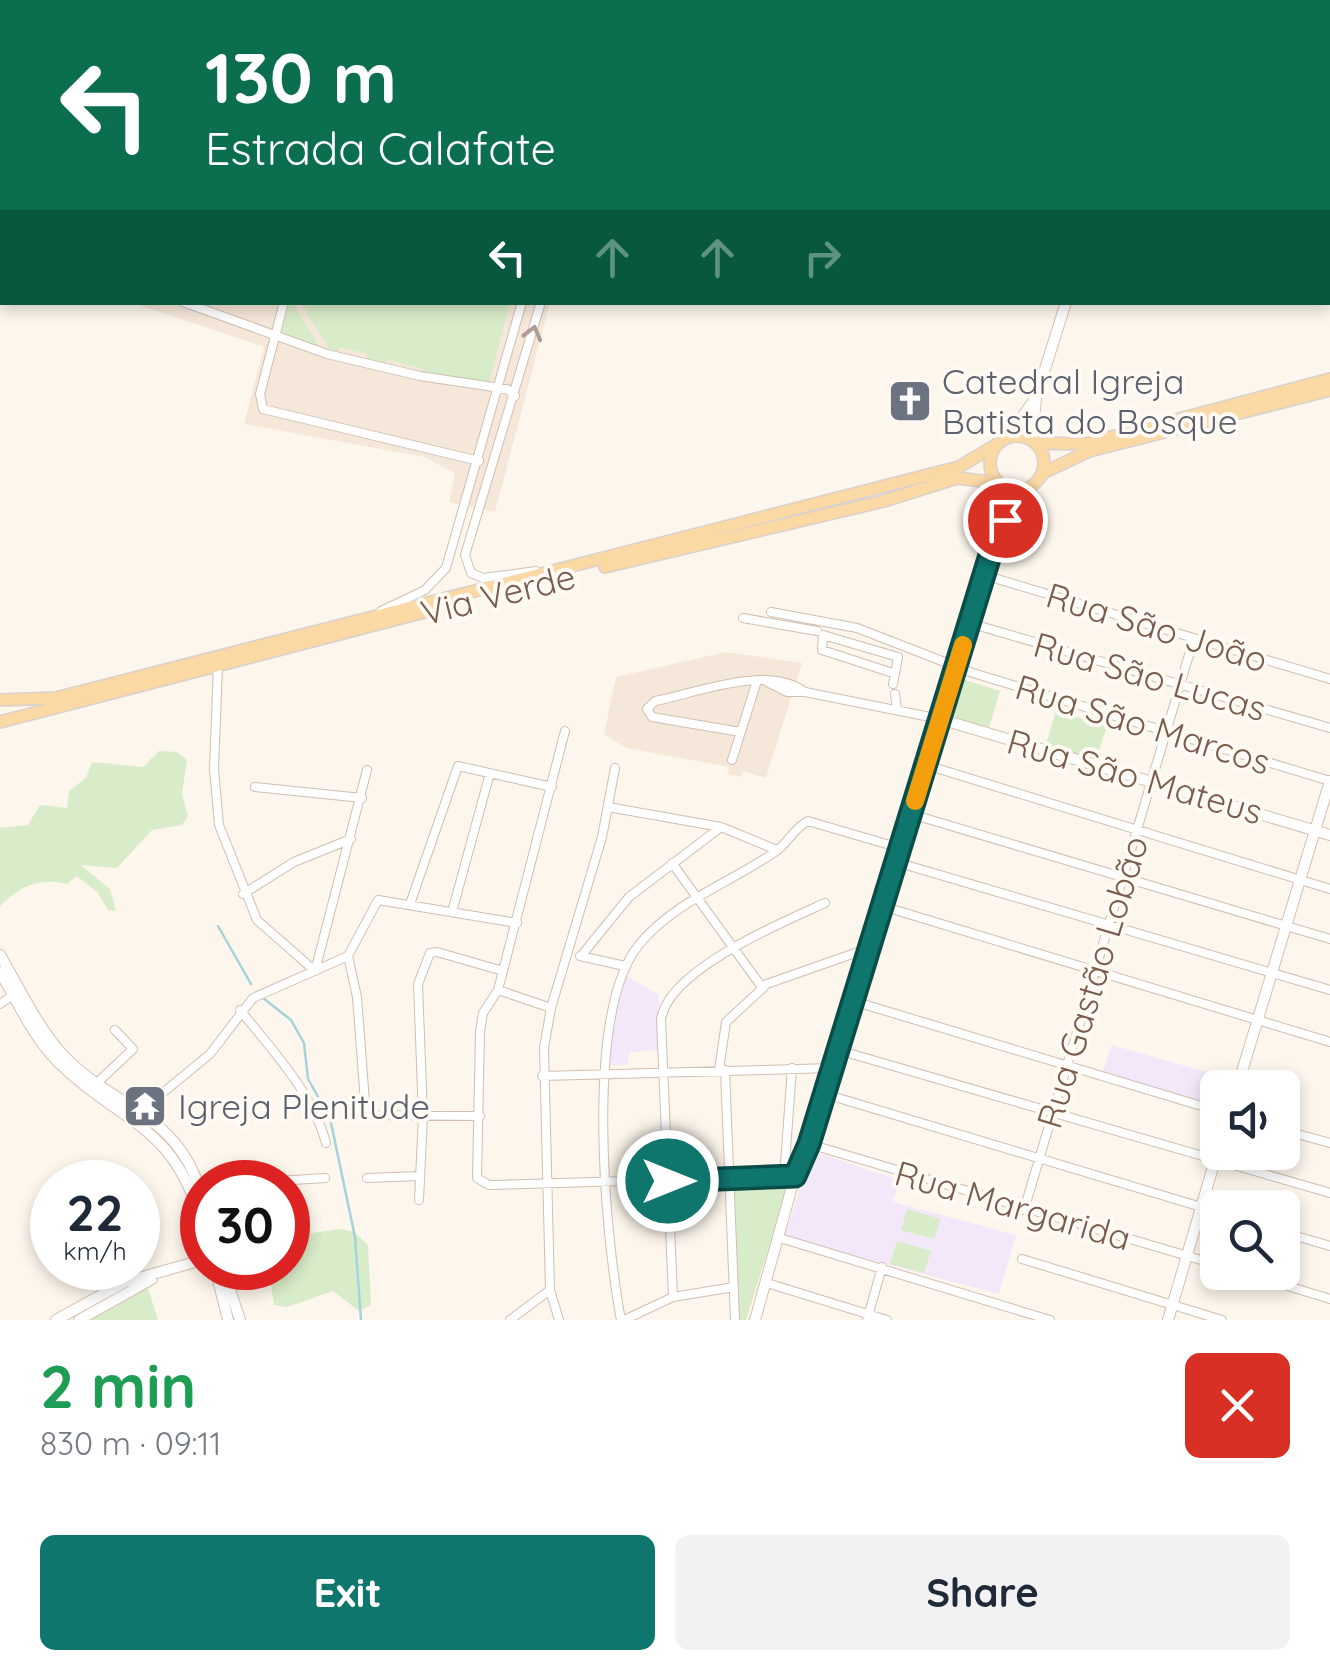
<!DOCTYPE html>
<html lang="en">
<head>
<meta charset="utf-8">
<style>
	:root { --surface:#fff; --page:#f2f2f3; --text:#1f2937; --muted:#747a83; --accent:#0f766e }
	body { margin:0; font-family:Quicksand,sans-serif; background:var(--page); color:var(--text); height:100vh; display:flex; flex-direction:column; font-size:38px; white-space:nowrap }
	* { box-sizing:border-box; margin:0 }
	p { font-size:32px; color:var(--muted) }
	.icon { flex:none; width:55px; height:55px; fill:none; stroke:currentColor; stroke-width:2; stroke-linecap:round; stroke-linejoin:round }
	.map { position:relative; height:1320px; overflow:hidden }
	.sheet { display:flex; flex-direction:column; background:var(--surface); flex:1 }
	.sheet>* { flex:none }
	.banner { position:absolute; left:0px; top:0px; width:1330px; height:305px; box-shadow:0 5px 15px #0003; background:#0b6e4f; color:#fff; overflow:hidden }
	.buttons { position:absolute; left:1200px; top:1070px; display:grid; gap:20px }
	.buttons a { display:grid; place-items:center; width:100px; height:100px; border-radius:15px; background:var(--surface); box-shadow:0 5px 15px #0003; font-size:50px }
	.speed { position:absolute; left:30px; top:1160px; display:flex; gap:20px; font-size:50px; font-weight:700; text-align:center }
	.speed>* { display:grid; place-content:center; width:130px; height:130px; border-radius:50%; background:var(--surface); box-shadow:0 5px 15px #0003; line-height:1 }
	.speed small { font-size:25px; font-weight:400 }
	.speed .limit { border:15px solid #d22; background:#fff; color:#111 }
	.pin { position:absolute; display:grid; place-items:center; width:85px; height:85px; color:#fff; margin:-42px; border:5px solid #fff; border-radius:50%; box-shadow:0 2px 10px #0007 }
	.me { position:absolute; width:110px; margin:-55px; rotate:90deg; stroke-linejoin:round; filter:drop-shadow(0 0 8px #0008) }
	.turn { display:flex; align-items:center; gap:35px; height:210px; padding:0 40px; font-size:45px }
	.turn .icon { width:130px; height:130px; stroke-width:2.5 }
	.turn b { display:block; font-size:70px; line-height:85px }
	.lanes { display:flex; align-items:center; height:95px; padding:0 40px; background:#0003; justify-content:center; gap:50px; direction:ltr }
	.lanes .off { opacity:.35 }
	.round { display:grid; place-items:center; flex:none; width:105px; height:105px; border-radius:15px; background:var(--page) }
	.summary { display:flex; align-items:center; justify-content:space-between; height:170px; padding:0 40px }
	h1 { font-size:60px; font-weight:800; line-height:75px; color:#1e9e55 }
	.button { display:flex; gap:20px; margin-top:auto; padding:20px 40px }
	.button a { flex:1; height:115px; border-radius:15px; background:var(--accent); color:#fff; font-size:40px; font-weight:800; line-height:115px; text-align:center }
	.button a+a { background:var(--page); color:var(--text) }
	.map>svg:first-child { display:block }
</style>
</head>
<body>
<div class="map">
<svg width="1330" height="1320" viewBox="0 0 1330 1320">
	<rect width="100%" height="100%" fill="#fdf6ec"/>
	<!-- residential -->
	<path fill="#f5e8da" d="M 0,0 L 497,0 L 2,2 L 2,41 Z
		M 133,303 L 550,303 L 495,512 L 449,502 L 455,473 L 424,457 L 244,424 L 264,347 Z
		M 726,652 L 802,663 L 766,778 L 743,771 L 741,777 L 728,774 L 729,767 L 626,748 L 604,734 L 616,677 Z"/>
	<!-- education -->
	<path fill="#f3e8fa" d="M 627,976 L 659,995 L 659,1050 L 629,1052 L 628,1065 L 607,1065 L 611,1020 Z
		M 1112,1045 L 1234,1080 L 1232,1087 L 1218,1088 L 1217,1107 L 1102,1073 Z
		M 813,1151 L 899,1180 L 893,1202 L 1016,1235 L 999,1294 L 784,1237 Z"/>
	<!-- green -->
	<path fill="#d8ecc9" d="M 289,303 L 293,303 L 319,346 L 281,335 Z
		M 301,303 L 510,303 L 488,386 L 423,374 L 423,369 L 387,359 L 385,364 L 367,359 L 367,354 L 340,347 L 338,351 L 329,349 Z
		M 962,679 L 1000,691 L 989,728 L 951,717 Z
		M 1056,711 L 1107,726 L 1096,760 L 1046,745 Z
		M 159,751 L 177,752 L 187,760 L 182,794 L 188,816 L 182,825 L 152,830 L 117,868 L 81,865 L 110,889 L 116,911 L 108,910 L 98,893 L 77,876 L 67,884 C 39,877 20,886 0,906 L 0,828 L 28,825 L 40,805 L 67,808 L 69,791 L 86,778 L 92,762 L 143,767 Z
		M 789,1183 L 746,1320 L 736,1320 L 731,1187 Z
		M 907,1209 L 941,1219 L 934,1239 L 901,1230 Z
		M 341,1229 L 354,1232 L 368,1245 L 371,1305 L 359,1311 L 333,1291 L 287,1307 L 274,1305 L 271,1284 L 280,1268 L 288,1268 L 288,1230 L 304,1234 Z
		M 897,1241 L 931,1251 L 924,1273 L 890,1264 Z
		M 147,1285 L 158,1320 L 83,1320 Z"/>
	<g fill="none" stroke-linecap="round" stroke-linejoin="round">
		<!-- stream -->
		<path stroke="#a5d3da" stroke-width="2.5" d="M 218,926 L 251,984
			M 263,998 L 291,1020 L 304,1043 L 308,1079 L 330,1118 L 355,1237 L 361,1320"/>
		<!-- street casing -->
		<g stroke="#d1beb0" stroke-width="10">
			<path id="street" d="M 161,0 L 168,2
				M 314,0 L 318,2
				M 338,0 L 341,2
				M 106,2 L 107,0
				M 252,2 L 253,0
				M 404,2 L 405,0
				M 483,2 L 484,0
				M 1228,2 L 1229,0
				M 1289,2 L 1290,0
				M 0,22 L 2,23
				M 1328,50 L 1330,51
				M 1328,105 L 1330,97
				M 1328,150 L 1330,150
				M 183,302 L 327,354 L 420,376 L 507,389 L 515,396
				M 284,302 L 260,394 L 263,409 L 479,461
				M 536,571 L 483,578 L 471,573 L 465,555 L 541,302
				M 984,575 L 1330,679
				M 381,611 L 425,590 L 446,568 L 522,302
				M 771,612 L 857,628 L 973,673 L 1330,781
				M 743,618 L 817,631
				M 969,623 L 1330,728
				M 218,666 L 214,769 L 219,825 L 257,920 L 315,971 L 367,770
				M 893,673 L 822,650 L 823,635 L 898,657 L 893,684
				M 767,682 L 787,692 L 805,692 L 940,719
				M 895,694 L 897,710
				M 565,731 L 498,990 L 483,1013 L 480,1032 L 477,1178 L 489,1185 L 795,1176
				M 741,732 L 652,717 L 647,709 L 655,701 C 697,693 767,664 805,692
				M 732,760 L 757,681
				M 926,765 L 1330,889
				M 255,787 L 362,798
				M 608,807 L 721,827 L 777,850
				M 911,814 L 1330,939
				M 896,862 L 1330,990
				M 672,863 L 761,986 L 858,952 L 868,953
				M 243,894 L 294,862 L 351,839
				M 410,904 L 458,766 L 552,787
				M 882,906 L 1330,1042
				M 452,912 L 490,773
				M 348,956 L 357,997 L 366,1115 L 480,1116
				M 348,956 L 378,900 L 517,923
				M 580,956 L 625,966
				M 581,956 L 629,897 L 721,827
				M 498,990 L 551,1008
				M 853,1001 L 1218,1111
				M 0,1004 L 13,995
				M 240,1010 C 272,1050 313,1093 326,1143
				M 838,1050 L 1330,1193
				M 719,1070 L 726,1022 L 764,987
				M 725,1070 L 735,1320
				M 542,1076 L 833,1068
				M 98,1082 L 133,1049 L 115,1030
				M 825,1094 L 1218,1212
				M 142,1110 L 210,1054 L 253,998 L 348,956
				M 1282,1130 L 1330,1143
				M 809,1144 L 1218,1265
				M 784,1177 L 792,1068
				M 367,1178 L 420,1176
				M 262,1182 L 325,1178
				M 419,1200 L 423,1116 L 418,984 L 430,953 L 437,952 L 503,971
				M 1024,1210 L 1194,638
				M 1282,1232 L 1330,1246
				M 780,1238 L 1050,1320
				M 1022,1259 L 1222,1320
				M 1242,1272 L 1330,1299
				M 767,1283 L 887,1320
				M 673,1297 L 661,1020 C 667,970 783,922 825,903
				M 510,1320 L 550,1290
				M 559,1320 L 550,1290 L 544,1048 L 551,1008 L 602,837 L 615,768
				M 621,1320 C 605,1234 584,1015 638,946 C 673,902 730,883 775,852 C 788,843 794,828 808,821 L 900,848
				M 624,1320 L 673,1297 L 734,1287
				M 867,1320 L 882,1267"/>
		</g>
		<!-- secondary casing -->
		<g stroke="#d6c0b0" stroke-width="12">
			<path id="secondary" d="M 1161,2 L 1162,0
				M 1006,439 L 1035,399
				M 1032,440 L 1036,398 L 1066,302
				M 998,534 L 1025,490
				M 940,719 L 1330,835
				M 0,955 C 19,987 37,1027 63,1055 C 113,1108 180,1113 202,1197
				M 0,972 C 18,1002 33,1037 58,1062 C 122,1125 173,1122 202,1223
				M 1237,1088 L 1330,781
				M 215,1268 L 228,1320
				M 223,1268 L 240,1320
				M 56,1320 L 125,1282 L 202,1260
				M 79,1320 L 152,1279
				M 755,1320 L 795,1176 L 809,1144 L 995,539 L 1001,485
				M 1168,1320 L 1218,1150"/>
		</g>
		<!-- primary casing -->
		<g stroke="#dad1cd" stroke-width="14">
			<path id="primary" d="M990 463a27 27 0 1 1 54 0a27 27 0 1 1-54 0Z
				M 1035,443 L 1085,444 L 1330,379
				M 1043,473 L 1089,451 L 1330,390
				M 605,567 L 884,501 L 957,478 L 998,483
				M 0,700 L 56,698 L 959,467 L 999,443
				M 0,722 L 436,609"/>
		</g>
		<!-- street -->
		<use href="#street" stroke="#fff" stroke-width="8"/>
		<!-- secondary -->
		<use href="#secondary" stroke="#fff" stroke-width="10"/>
		<!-- primary -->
		<use href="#primary" stroke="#fbd9a5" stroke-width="11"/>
	</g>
	<!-- one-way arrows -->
	<defs><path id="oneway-chevron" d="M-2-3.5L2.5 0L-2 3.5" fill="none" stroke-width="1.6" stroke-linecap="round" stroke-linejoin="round" transform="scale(2.5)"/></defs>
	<use stroke="#af9d94" href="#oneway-chevron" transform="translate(533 333) rotate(-75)"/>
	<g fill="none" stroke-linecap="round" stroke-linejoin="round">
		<!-- route casing -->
		<g stroke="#0a4d48" stroke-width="25">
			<path id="route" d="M 668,1181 L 795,1176 L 809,1144 L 995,539 L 1005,520"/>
		</g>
		<!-- route -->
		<use href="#route" stroke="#0f766e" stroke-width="18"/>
		<!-- slow -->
		<path stroke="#f59e0b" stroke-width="18" d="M 915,801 L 963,645"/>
	</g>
	<!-- icons -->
	<defs>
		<g id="church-square" transform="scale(2.25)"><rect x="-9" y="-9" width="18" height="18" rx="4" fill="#6b7280" stroke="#fffaf3"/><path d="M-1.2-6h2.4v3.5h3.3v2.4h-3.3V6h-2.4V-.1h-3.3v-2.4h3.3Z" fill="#fff"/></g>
		<g id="temple-square" transform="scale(2.25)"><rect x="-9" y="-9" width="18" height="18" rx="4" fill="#6b7280" stroke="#fffaf3"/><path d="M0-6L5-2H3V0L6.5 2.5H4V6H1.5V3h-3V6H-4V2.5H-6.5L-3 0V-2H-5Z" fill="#fff"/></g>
	</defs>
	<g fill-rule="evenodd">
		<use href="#church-square" x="910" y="401"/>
		<use href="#temple-square" x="145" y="1106"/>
	</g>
	<g text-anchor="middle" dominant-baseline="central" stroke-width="8" stroke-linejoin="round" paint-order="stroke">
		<!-- worship labels -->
		<g font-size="35" fill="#5b616d" stroke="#fffaf3" text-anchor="start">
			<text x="942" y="381">Catedral Igreja<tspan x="942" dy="40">Batista do Bosque</tspan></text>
			<text x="178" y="1106">Igreja Plenitude</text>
		</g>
		<!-- street labels -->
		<g font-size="35" fill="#7a5c4d" stroke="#fffaf3">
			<text transform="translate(498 594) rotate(-14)">Via Verde</text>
			<text transform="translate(1157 627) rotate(17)">Rua São João</text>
			<text transform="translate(1150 676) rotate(16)">Rua São Lucas</text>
			<text transform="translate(1143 724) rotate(17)">Rua São Marcos</text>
			<text transform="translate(1135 776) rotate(16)">Rua São Mateus</text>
			<text transform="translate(1092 982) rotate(-73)">Rua Gastão Lobão</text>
			<text transform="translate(1013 1205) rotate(16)">Rua Margarida</text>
		</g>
	</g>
</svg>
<div class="buttons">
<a><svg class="icon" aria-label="sound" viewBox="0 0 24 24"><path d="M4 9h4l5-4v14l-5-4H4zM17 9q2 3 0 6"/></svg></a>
<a><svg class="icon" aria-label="search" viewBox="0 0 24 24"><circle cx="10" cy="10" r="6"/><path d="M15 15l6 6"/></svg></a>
</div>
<div class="speed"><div>22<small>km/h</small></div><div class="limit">30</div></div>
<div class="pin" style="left:1005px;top:520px;background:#d93025"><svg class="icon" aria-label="arrive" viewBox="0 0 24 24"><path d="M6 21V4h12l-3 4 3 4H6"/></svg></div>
<svg class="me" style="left:668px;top:1181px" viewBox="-20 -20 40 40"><circle r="17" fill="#0f766e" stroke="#fff" stroke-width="3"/><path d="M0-11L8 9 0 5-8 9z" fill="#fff"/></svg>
<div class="banner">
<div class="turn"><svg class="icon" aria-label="left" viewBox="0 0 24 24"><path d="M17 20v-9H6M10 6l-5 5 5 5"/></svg><div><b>130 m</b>Estrada Calafate</div></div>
<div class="lanes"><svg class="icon" aria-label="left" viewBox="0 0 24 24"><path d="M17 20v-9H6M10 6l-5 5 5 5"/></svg><svg class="icon off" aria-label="ahead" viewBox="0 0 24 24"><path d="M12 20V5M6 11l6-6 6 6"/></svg><svg class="icon off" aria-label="ahead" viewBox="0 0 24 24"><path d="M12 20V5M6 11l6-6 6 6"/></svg><svg class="icon off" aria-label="right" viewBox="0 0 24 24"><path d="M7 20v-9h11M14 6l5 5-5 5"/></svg></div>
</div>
</div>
<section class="sheet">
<div class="summary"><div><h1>2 min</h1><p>830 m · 09:11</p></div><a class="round" style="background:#d93025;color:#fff"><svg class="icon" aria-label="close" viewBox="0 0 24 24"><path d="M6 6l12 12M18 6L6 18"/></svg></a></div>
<div class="button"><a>Exit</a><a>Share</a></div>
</section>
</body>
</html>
